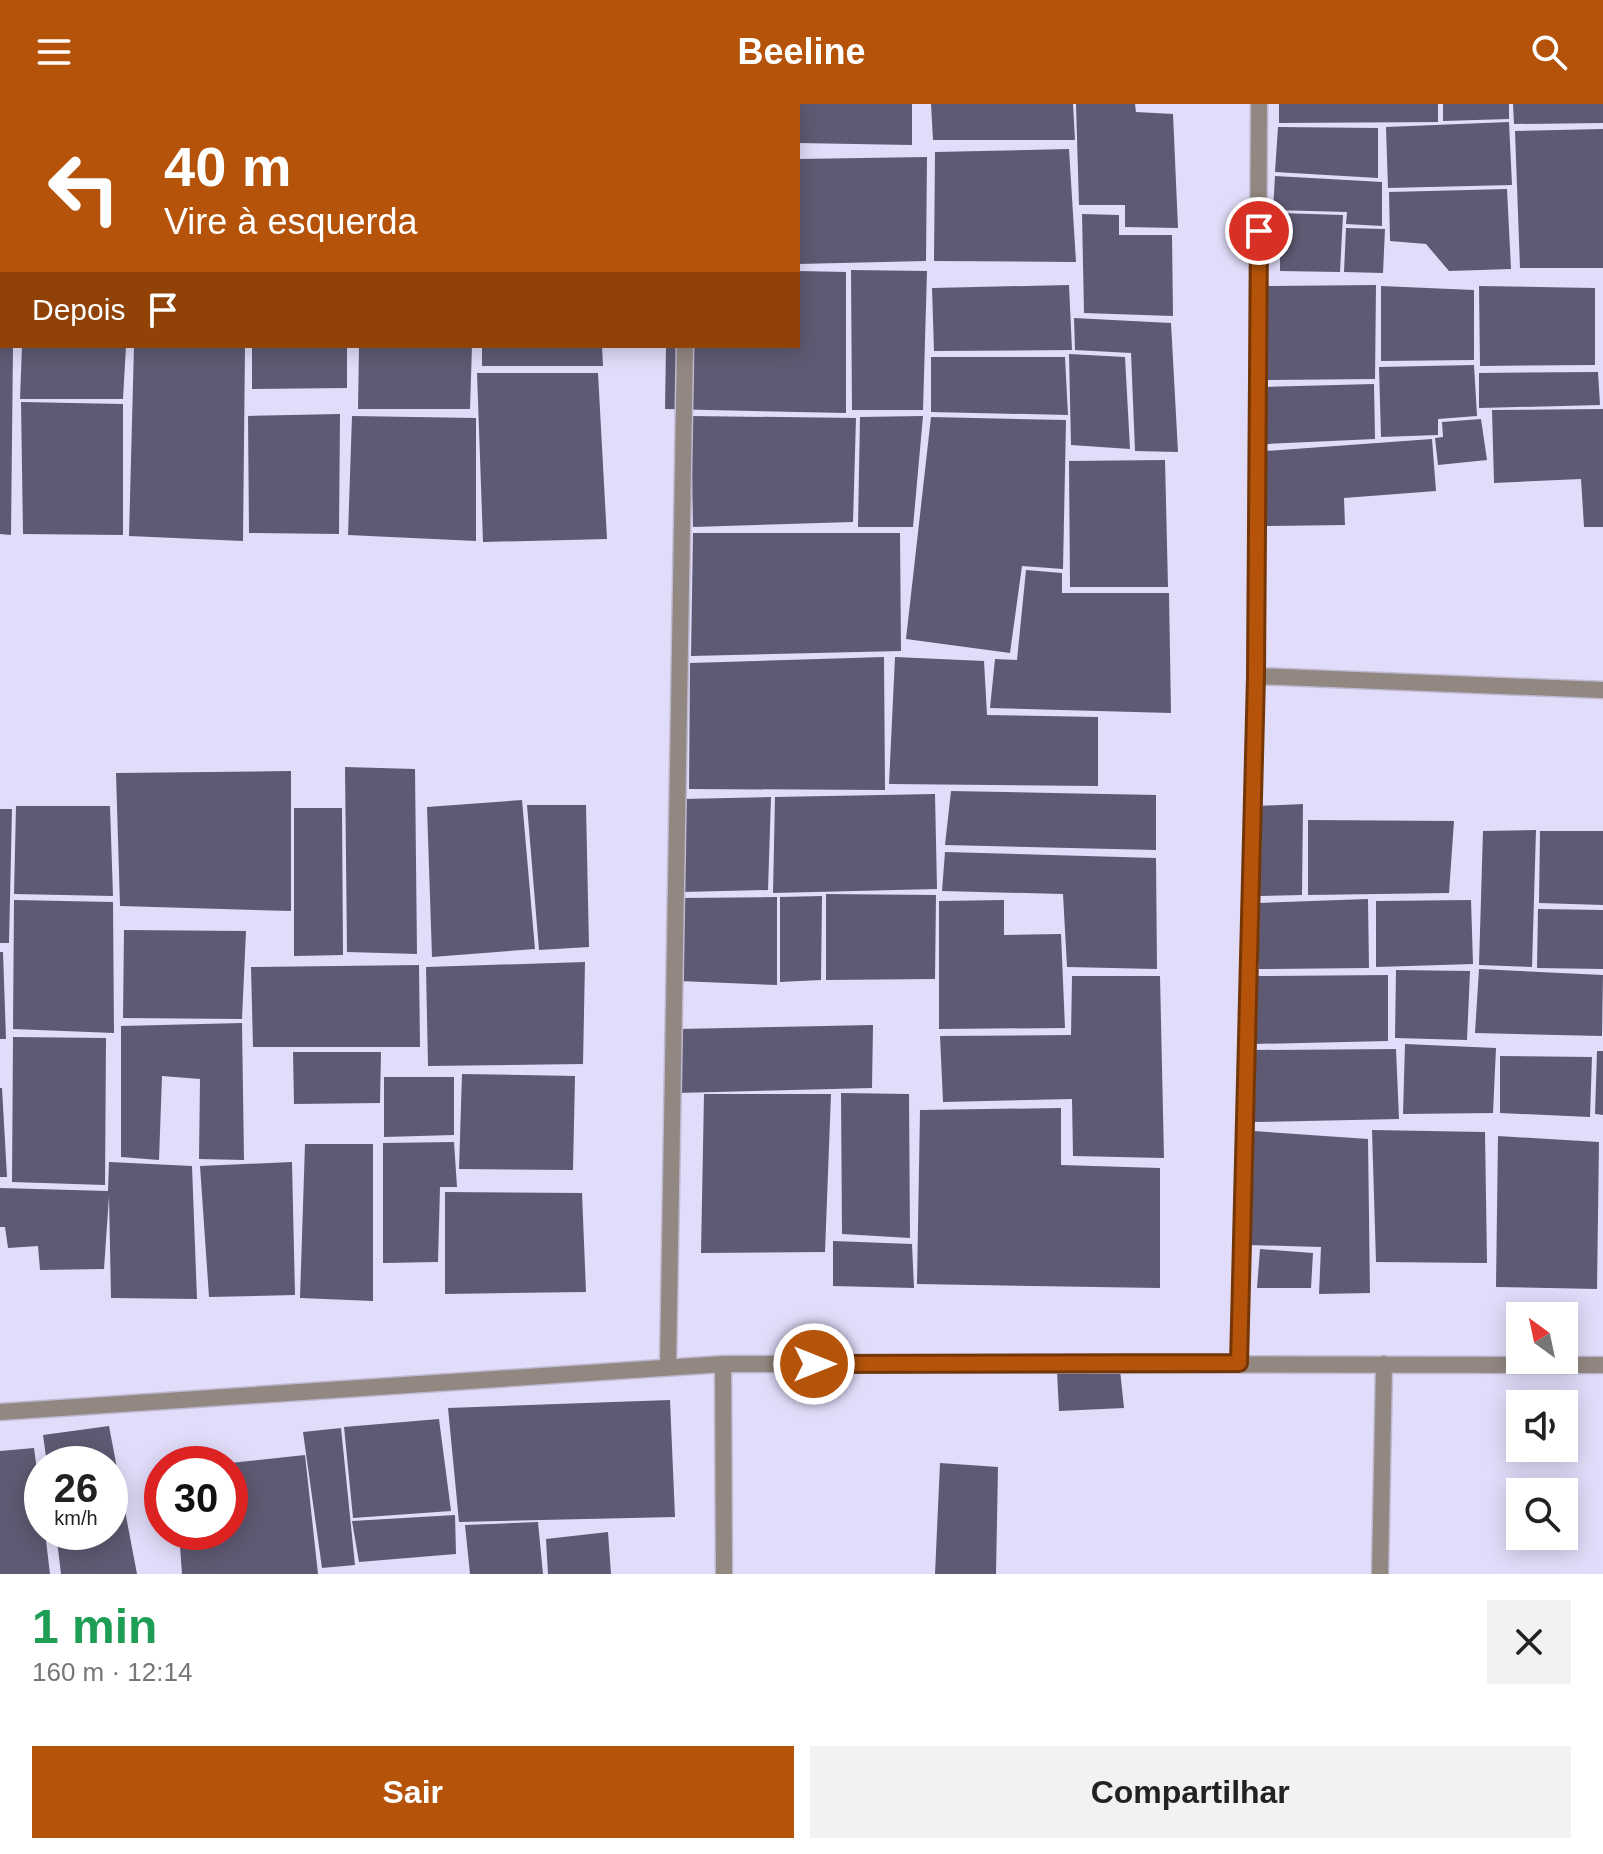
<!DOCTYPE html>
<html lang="pt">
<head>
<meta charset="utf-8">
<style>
	:root { --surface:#fff; --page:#f2f2f2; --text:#222; --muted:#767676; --accent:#b45309 }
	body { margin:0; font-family:Helvetica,sans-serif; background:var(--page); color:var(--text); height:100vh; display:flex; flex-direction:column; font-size:30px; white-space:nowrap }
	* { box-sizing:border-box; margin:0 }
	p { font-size:26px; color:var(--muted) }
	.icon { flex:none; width:44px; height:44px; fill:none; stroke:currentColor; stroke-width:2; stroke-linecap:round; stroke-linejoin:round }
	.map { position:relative; height:1470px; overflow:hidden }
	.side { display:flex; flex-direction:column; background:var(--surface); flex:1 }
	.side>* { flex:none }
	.hud { position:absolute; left:0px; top:0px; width:800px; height:244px; box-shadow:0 4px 20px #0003; background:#b45309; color:#fff; overflow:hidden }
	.needle { width:52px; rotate:327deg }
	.buttons { position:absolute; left:1506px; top:1198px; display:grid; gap:16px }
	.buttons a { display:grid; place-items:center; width:72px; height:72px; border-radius:0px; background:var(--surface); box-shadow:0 4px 20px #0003; font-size:40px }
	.speed { position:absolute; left:24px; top:1342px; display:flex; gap:16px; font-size:40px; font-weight:700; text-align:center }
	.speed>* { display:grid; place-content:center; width:104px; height:104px; border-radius:50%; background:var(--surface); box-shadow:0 4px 20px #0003; line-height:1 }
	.speed small { font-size:20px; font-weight:400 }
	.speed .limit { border:12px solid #d22; background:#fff; color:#111 }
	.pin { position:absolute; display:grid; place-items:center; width:68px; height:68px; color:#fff; margin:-34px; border:4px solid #fff; border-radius:50%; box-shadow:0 2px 8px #0007 }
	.me { position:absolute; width:88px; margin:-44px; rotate:90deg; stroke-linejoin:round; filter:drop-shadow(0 0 6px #0008) }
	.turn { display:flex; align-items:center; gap:28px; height:168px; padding:0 32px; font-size:36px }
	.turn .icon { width:104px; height:104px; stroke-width:2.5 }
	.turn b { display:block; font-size:56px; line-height:68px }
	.then { display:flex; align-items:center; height:76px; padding:0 32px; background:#0003; gap:16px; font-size:30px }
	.round { display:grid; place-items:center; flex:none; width:84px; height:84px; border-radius:0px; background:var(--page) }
	.head { display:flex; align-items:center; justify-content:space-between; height:136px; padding:0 32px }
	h1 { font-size:48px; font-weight:800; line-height:60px; color:#1e9e55 }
	.button { display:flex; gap:16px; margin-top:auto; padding:16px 32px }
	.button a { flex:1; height:92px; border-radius:0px; background:var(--accent); color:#fff; font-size:32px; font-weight:800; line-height:92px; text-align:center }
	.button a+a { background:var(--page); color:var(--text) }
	header { display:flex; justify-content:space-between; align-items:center; height:104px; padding:0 32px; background:var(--accent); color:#fff; font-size:36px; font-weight:800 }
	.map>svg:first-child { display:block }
</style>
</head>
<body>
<header><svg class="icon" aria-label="menu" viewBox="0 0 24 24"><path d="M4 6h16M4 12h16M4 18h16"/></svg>Beeline<svg class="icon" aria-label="search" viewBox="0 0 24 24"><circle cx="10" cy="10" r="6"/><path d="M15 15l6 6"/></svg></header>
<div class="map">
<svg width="1603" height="1470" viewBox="0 0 1603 1470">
	<rect width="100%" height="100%" fill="#e1dcf9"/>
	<!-- building -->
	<path fill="#5f5a73" d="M 798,0 L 912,0 L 912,41 L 798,39 Z
		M 931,0 L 1073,0 L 1075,36 L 933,36 Z
		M 1076,0 L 1135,0 L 1136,8 L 1173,10 L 1178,124 L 1125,123 L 1125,101 L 1079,101 Z
		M 1279,0 L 1438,0 L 1438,18 L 1279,19 Z
		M 1443,0 L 1509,0 L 1509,15 L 1443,17 Z
		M 1513,0 L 1603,0 L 1603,19 L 1514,20 Z
		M 1509,18 L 1512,81 L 1388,84 L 1386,23 Z
		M 1278,23 L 1378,24 L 1378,74 L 1275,68 Z
		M 1603,25 L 1603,164 L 1520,164 L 1515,27 Z
		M 1069,45 L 1076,158 L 934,157 L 935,48 Z
		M 927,53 L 926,157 L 798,160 L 798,55 Z
		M 1275,72 L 1382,78 L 1382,122 L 1346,120 L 1347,108 L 1273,106 Z
		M 1507,85 L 1511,165 L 1449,167 L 1426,140 L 1390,137 L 1389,88 Z
		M 1280,109 L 1343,111 L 1340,168 L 1280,167 Z
		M 1082,110 L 1119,111 L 1119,131 L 1172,131 L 1173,212 L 1084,209 Z
		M 1346,124 L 1385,125 L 1383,169 L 1344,168 Z
		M 851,166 L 927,167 L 923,306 L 852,306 Z
		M 798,167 L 846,168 L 846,309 L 665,305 L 666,242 L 798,242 Z
		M 1069,181 L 1072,246 L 934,247 L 932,184 Z
		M 1376,181 L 1375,275 L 1263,276 L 1265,182 Z
		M 1381,182 L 1474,186 L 1474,256 L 1381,257 Z
		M 1479,182 L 1595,184 L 1595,261 L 1480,262 Z
		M 1074,214 L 1171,219 L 1178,348 L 1135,347 L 1131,249 L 1075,246 Z
		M 0,242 L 13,242 L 11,431 L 0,430 Z
		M 22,242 L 126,242 L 123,295 L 20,295 Z
		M 134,242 L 245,242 L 243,437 L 129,432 Z
		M 252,242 L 347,242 L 347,284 L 252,285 Z
		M 359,242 L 472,242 L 470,305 L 358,305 Z
		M 482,242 L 602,242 L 603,262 L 482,262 Z
		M 1069,250 L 1125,253 L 1130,345 L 1071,341 Z
		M 931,253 L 1065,253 L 1068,311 L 931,308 Z
		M 1474,261 L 1477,312 L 1438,315 L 1438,331 L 1381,333 L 1379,263 Z
		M 1598,268 L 1600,301 L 1479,304 L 1479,269 Z
		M 477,269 L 598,269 L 607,435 L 483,438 Z
		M 1374,280 L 1375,335 L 1264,340 L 1264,283 Z
		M 21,298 L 123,300 L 123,431 L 23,430 Z
		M 1603,305 L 1603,423 L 1584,423 L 1581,375 L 1494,379 L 1492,306 Z
		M 340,310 L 339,430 L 249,429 L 248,312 Z
		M 352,312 L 476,314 L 476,437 L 348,431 Z
		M 691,312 L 856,314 L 853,418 L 693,423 Z
		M 923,312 L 913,423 L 858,423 L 860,313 Z
		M 931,313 L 1066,316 L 1063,465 L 1022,462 L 1010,549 L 906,535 Z
		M 1481,315 L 1487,356 L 1438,361 L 1435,334 L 1443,333 L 1442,318 Z
		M 1432,335 L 1436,387 L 1344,394 L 1345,421 L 1266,422 L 1265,347 Z
		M 1165,356 L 1168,483 L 1070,483 L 1069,357 Z
		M 693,429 L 900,429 L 901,547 L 691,552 Z
		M 1026,466 L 1062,469 L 1062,489 L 1169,489 L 1171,609 L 990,604 L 995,555 L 1017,556 Z
		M 884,553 L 885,686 L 689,685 L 690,559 Z
		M 895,553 L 984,557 L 987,611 L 1098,613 L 1098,682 L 889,680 Z
		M 345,663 L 415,665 L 417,850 L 347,848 Z
		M 291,667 L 291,807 L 120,802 L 116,669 Z
		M 951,687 L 1156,691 L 1156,746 L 945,741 Z
		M 935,690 L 937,785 L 773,789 L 775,693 Z
		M 771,693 L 768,786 L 682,788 L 682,695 Z
		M 522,696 L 535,845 L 432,853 L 427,703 Z
		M 1303,700 L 1302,791 L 1258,792 L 1257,702 Z
		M 527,701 L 586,701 L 589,843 L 539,846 Z
		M 16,702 L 110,702 L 113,792 L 14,790 Z
		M 294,704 L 342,704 L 343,851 L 294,852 Z
		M 0,705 L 12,705 L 9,839 L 0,839 Z
		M 1308,716 L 1454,717 L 1449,789 L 1308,791 Z
		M 1536,726 L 1532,863 L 1479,861 L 1483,727 Z
		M 1540,727 L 1603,727 L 1603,801 L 1539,799 Z
		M 945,748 L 1156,754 L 1157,865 L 1067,863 L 1063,790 L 942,787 Z
		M 826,790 L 936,791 L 935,875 L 826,876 Z
		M 822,792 L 821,876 L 780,878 L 780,793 Z
		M 777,793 L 777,881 L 679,877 L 680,794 Z
		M 1368,795 L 1369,864 L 1259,865 L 1259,799 Z
		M 14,796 L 113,798 L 114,929 L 13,925 Z
		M 1004,796 L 1004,831 L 1061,830 L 1065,924 L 939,925 L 939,797 Z
		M 1471,796 L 1473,860 L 1376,863 L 1376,797 Z
		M 1538,805 L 1603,806 L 1603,865 L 1537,864 Z
		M 124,826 L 246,827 L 242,915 L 123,914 Z
		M 0,848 L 3,848 L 6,935 L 0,935 Z
		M 585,858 L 583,960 L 428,962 L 426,863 Z
		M 419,861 L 420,943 L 253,943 L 251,863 Z
		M 1479,865 L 1603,871 L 1602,932 L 1475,929 Z
		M 1396,866 L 1470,867 L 1467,936 L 1395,934 Z
		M 1388,871 L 1388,937 L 1255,940 L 1256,872 Z
		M 1072,872 L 1160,872 L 1164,1054 L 1073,1052 L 1072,995 L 943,998 L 940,932 L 1071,931 Z
		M 242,919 L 244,1056 L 199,1055 L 200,975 L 162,972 L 159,1056 L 121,1053 L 121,922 Z
		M 873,921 L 872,984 L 677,989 L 678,925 Z
		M 13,933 L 106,934 L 105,1081 L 12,1078 Z
		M 1405,940 L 1496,944 L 1493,1009 L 1403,1010 Z
		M 1396,945 L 1399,1015 L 1254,1018 L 1254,946 Z
		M 1597,947 L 1603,947 L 1603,1011 L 1595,1010 Z
		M 293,948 L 381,948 L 380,999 L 294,1000 Z
		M 1500,952 L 1592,953 L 1590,1013 L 1500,1009 Z
		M 462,970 L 575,972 L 573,1066 L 459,1065 Z
		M 384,973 L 454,973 L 454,1031 L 384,1033 Z
		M 0,984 L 2,984 L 7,1073 L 0,1073 Z
		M 841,989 L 909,990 L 910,1134 L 842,1130 Z
		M 704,990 L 831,990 L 825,1148 L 701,1149 Z
		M 1061,1004 L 1061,1061 L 1160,1064 L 1160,1184 L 917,1180 L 920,1006 Z
		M 1372,1026 L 1485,1028 L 1487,1159 L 1376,1158 Z
		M 1253,1027 L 1368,1035 L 1370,1189 L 1319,1190 L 1321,1143 L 1249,1141 Z
		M 1498,1032 L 1599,1038 L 1597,1185 L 1496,1183 Z
		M 454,1038 L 457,1083 L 440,1083 L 438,1158 L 383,1159 L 383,1039 Z
		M 305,1040 L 373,1040 L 373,1197 L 300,1194 Z
		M 109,1058 L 192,1062 L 197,1195 L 111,1194 L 109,1092 L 104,1165 L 40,1166 L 38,1142 L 8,1144 L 5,1123 L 0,1123 L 0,1084 L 108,1087 Z
		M 292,1058 L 295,1191 L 209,1193 L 200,1062 Z
		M 445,1088 L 582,1089 L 586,1188 L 445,1190 Z
		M 833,1137 L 912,1140 L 914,1184 L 833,1182 Z
		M 1260,1145 L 1313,1149 L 1311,1184 L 1257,1184 Z
		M 1120,1266 L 1124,1304 L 1059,1307 L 1057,1267 Z
		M 670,1296 L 675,1413 L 459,1418 L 448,1304 Z
		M 439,1315 L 451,1407 L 353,1414 L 344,1323 Z
		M 109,1322 L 137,1470 L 61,1470 L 56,1428 L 110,1428 L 110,1360 L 47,1360 L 43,1331 Z
		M 341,1324 L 355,1461 L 322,1464 L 303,1328 Z
		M 34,1344 L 42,1406 L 42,1428 L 45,1428 L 50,1470 L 0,1470 L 0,1347 Z
		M 305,1351 L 318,1470 L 182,1470 L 179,1428 L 230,1428 L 230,1359 Z
		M 940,1359 L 998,1363 L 996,1470 L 935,1470 Z
		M 455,1411 L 456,1450 L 359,1458 L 352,1417 Z
		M 538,1418 L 543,1470 L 470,1470 L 465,1421 Z
		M 608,1428 L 611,1470 L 548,1470 L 546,1435 Z"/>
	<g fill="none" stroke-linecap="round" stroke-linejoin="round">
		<!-- minor casing -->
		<g stroke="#bebad3" stroke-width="19">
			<path id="minor" d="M 689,2 L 689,0
				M 1256,572 L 1603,586
				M 1239,1259 L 1256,572 L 1259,0
				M 723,1260 L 724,1470
				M 668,1263 L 685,242
				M 0,1308 L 723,1260 L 1603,1261
				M 1380,1470 L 1384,1260"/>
		</g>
		<!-- minor -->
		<use href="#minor" stroke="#938881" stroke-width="16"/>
	</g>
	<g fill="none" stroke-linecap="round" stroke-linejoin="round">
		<!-- route casing -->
		<g stroke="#753606" stroke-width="20">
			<path id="route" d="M 814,1260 L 1239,1259 L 1256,572 L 1259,127"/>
		</g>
		<!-- route -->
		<use href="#route" stroke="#b45309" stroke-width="14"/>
	</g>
</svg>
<div class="buttons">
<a><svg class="needle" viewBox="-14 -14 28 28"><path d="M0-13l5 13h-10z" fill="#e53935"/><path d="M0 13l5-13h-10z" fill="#767676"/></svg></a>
<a><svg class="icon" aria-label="sound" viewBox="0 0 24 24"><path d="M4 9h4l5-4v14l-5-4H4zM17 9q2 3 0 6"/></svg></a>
<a><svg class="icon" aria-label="search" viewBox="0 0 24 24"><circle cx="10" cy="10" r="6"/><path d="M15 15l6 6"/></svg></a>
</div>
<div class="speed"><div>26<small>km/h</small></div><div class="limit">30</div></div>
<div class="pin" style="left:1259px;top:127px;background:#d93025"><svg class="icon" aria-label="arrive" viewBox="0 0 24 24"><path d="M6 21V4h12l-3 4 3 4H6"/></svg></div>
<svg class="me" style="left:814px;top:1260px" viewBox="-20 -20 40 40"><circle r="17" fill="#b45309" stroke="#fff" stroke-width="3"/><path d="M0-11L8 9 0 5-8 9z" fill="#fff"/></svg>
<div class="hud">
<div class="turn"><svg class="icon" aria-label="left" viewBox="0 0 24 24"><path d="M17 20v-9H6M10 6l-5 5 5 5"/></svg><div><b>40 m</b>Vire à esquerda</div></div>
<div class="then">Depois<svg class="icon" aria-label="arrive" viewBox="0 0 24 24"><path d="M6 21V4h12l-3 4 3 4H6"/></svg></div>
</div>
</div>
<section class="side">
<div class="head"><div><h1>1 min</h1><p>160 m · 12:14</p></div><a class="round"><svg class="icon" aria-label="close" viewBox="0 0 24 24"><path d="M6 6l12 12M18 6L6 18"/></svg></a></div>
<div class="button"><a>Sair</a><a>Compartilhar</a></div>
</section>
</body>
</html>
